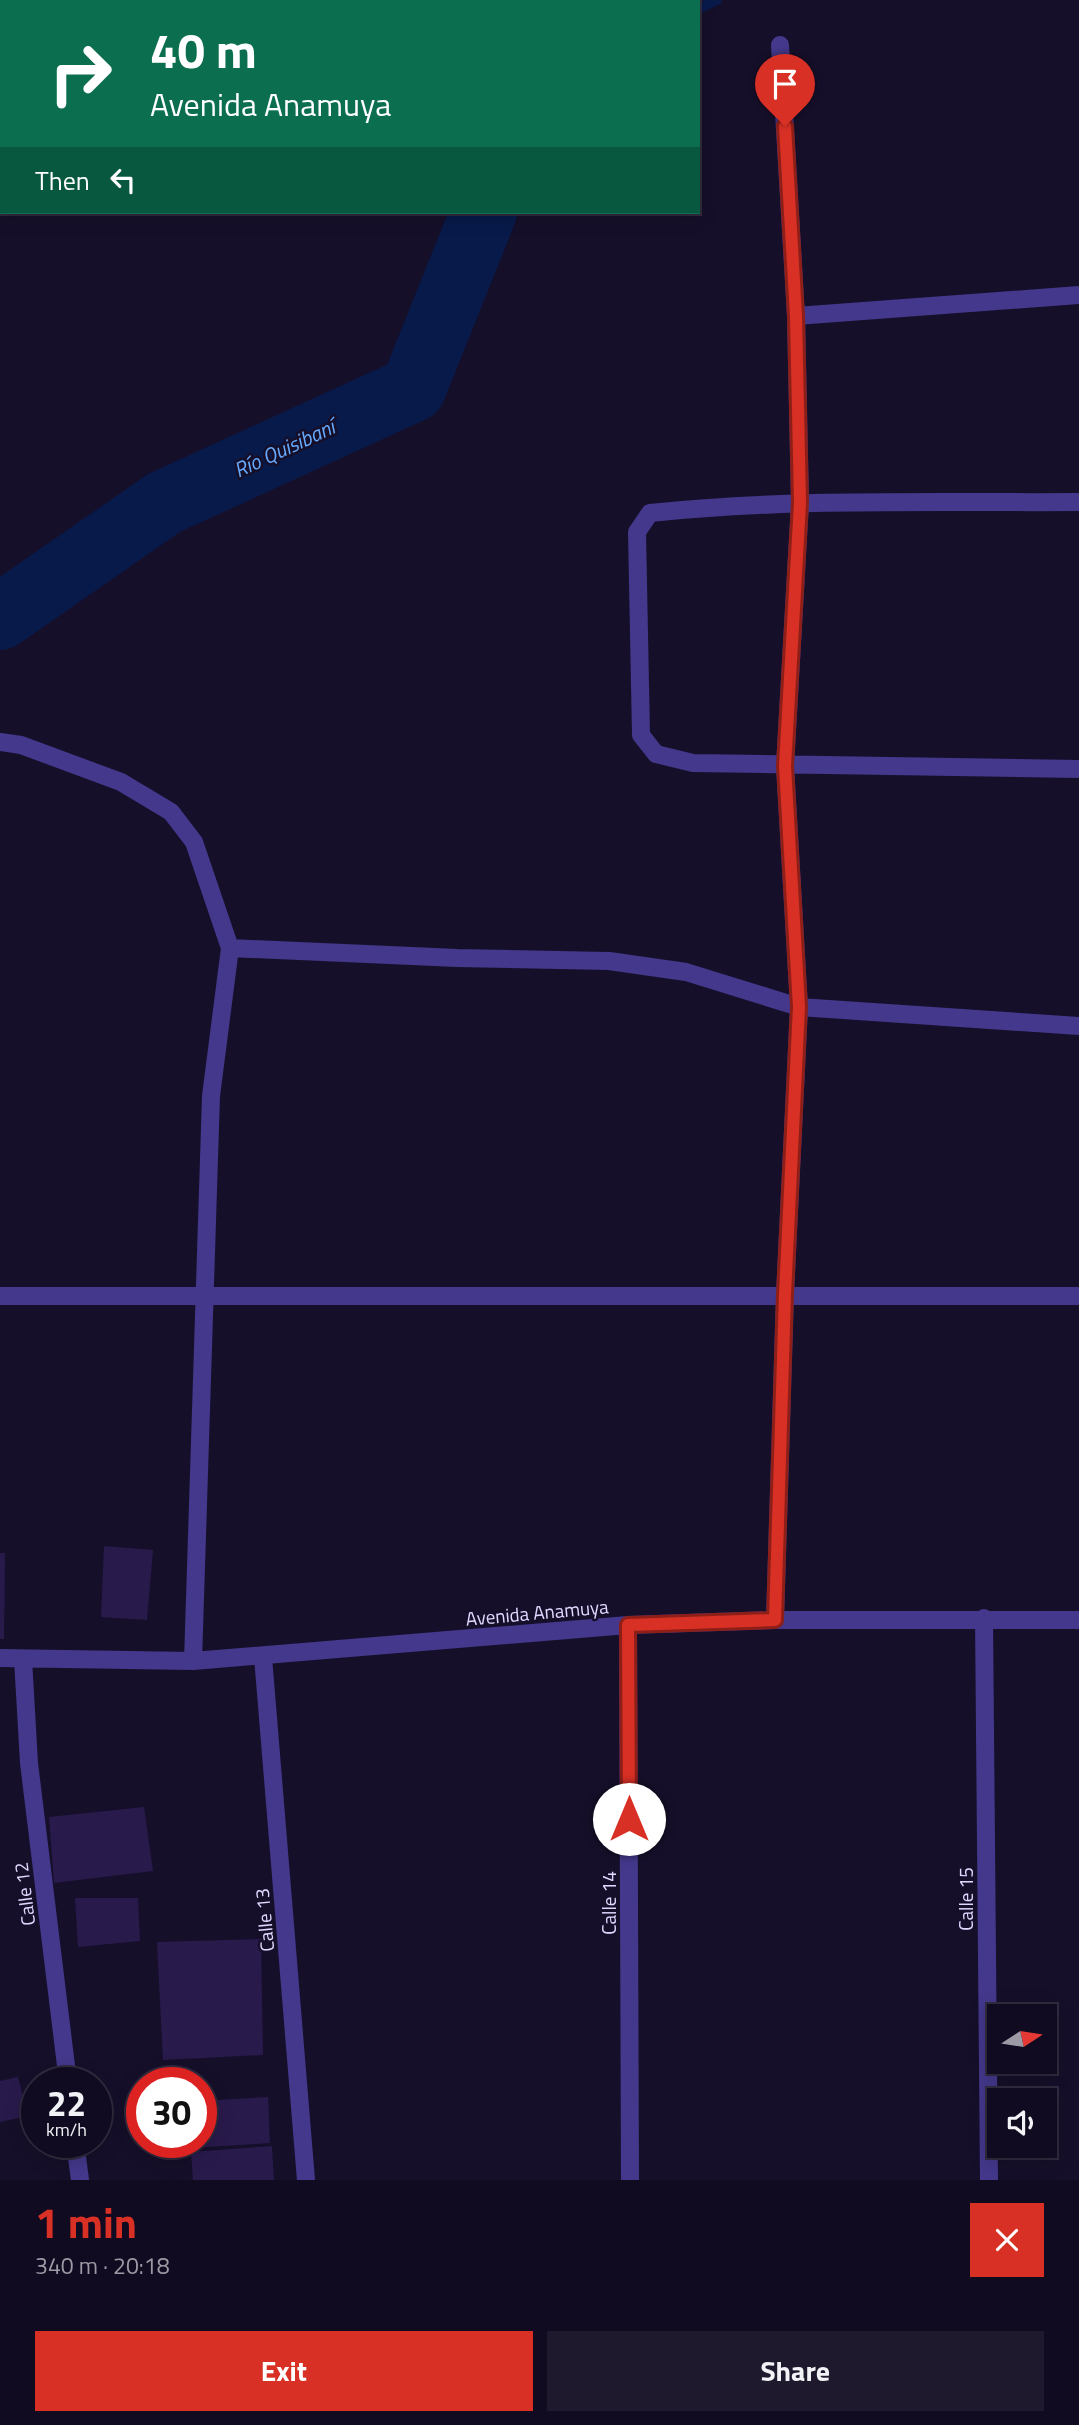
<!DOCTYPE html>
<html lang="en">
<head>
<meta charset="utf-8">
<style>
	:root { --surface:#100b20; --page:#1e192d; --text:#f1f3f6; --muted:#9c9ba5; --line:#302b3e; --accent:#d93025 }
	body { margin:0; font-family:"Titillium Web",sans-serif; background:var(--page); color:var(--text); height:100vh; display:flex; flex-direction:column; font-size:26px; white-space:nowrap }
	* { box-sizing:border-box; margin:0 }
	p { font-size:23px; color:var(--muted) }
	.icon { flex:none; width:38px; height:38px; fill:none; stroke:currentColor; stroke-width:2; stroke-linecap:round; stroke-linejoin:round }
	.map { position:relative; height:2180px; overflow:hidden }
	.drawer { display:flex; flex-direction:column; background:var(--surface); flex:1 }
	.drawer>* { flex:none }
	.top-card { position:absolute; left:0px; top:0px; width:700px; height:214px; box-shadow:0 4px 18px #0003,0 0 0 2px var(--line); background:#0b6e4f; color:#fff; overflow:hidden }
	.needle { width:46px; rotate:78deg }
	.tools { position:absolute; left:987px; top:2004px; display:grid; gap:14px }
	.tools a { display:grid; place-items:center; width:70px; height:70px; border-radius:0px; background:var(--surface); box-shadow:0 4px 18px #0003,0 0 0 2px var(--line); font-size:35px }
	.speed { position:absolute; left:21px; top:2067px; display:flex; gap:14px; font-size:35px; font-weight:700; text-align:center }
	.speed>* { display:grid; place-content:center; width:91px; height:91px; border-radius:50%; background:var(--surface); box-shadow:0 4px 18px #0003,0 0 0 2px var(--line); line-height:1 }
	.speed small { font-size:18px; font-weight:400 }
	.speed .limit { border:10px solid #d22; background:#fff; color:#111 }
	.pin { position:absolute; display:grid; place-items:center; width:60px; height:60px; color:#fff; margin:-72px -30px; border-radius:50% 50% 50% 0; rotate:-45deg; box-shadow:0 0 7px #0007 }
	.pin .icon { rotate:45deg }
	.me { position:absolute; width:77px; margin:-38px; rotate:0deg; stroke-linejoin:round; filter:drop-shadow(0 0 5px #0008) }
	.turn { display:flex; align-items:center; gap:24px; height:147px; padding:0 35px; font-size:32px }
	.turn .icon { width:91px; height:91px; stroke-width:2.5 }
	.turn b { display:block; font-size:49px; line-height:60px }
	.then { display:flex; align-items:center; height:66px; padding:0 35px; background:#0003; gap:14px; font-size:26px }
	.round { display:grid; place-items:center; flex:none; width:74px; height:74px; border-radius:0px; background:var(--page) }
	.head { display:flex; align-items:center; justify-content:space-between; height:119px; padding:0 35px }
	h1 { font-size:42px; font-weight:700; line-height:52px; color:var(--accent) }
	.action { display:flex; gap:14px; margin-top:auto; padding:14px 35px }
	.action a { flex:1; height:80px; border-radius:0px; background:var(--accent); color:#fff; font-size:28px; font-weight:700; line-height:80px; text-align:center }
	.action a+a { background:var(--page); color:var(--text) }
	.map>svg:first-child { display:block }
</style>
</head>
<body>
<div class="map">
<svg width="1079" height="2180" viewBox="0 0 1079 2180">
	<rect width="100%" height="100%" fill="#160f2a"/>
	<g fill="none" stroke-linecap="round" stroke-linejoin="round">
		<!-- stream -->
		<path stroke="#081a4a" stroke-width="10" d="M 698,9 L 717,0"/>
		<!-- river -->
		<path stroke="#081a4a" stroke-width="66" d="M 519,0 L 519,2
			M 0,617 L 164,503 L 413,389 L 484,212"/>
	</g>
	<!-- building -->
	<path fill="#291a4c" d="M 104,1546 L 153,1550 L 147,1620 L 101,1617 Z
		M 0,1553 L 5,1553 L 4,1639 L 0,1639 Z
		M 144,1807 L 153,1871 L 54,1883 L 49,1817 Z
		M 75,1898 L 138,1898 L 140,1941 L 78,1947 Z
		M 261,1939 L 263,2055 L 163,2060 L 157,1942 Z
		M 18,2077 L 28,2116 L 0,2122 L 0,2081 Z
		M 268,2097 L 270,2143 L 190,2148 L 190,2142 L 201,2142 L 201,2101 Z
		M 272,2146 L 274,2180 L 193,2180 L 191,2152 Z"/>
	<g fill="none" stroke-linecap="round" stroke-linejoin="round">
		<!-- street -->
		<path stroke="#43388b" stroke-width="18" d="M 90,2 L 91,0
			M 0,49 L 2,48
			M 796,316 L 1079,295
			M 1079,502 C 936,503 792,498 650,513 L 637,532 L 641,735 L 656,754 L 693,763 L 1079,769
			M 0,742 L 21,745 L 121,782 L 171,812 L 194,842 L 230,948 L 211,1096 L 193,1661
			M 230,948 L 457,958 L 609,961 L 686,972 L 799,1007 L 1079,1026
			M 0,1296 L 1079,1296
			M 984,1618 L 989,2180
			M 775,1620 L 785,1294 L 799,1007 L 785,766 L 800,503 L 796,316 L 780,45
			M 628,1625 L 630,2180
			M 263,1657 L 306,2180
			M 0,1658 L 193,1661 L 628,1625 L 775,1620 L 1079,1620
			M 23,1659 L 29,1763 L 68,2082
			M 75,2142 L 80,2180"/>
	</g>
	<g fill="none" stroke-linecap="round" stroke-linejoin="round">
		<!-- route casing -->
		<g stroke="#8d1f18" stroke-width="18">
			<path id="route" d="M 629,1819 L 628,1625 L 775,1620 L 785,1294 L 799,1007 L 785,766 L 800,503 L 796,316 L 785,126"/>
		</g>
		<!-- route -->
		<use href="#route" stroke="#d93025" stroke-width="12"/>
	</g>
	<g text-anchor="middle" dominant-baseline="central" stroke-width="5" stroke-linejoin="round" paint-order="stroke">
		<!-- street labels -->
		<g font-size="19" fill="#e0d8ff" stroke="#160f2a">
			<text transform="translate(537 1612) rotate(-5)">Avenida Anamuya</text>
			<text transform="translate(24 1894) rotate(-97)">Calle 12</text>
			<text transform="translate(965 1899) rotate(-90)">Calle 15</text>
			<text transform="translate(608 1903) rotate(-90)">Calle 14</text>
			<text transform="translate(264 1920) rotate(-95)">Calle 13</text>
		</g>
		<!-- water labels -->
		<g font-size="21" font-style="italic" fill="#66abff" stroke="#160f2a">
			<text transform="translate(284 448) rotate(-25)">Río Quisibaní</text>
		</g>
	</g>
</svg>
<div class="tools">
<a><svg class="needle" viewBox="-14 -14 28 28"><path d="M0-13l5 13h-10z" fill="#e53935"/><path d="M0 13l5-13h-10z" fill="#9c9ba5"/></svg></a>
<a><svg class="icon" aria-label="sound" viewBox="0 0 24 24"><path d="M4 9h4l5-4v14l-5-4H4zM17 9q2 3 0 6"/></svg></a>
</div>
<div class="speed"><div>22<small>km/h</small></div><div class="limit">30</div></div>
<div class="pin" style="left:785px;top:126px;background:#d93025"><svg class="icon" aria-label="arrive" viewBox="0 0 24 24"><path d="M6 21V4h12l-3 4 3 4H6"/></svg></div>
<svg class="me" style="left:629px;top:1819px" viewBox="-20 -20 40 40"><circle r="19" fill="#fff"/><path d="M0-13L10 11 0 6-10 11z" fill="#d93025"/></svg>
<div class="top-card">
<div class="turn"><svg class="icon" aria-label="right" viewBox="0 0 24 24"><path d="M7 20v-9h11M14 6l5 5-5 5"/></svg><div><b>40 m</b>Avenida Anamuya</div></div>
<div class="then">Then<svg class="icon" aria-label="left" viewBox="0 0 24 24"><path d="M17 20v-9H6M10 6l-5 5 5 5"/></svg></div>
</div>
</div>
<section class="drawer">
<div class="head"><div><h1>1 min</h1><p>340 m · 20:18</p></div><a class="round" style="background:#d93025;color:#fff"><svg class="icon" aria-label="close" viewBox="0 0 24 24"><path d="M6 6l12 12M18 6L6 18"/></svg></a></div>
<div class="action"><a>Exit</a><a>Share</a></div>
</section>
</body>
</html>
